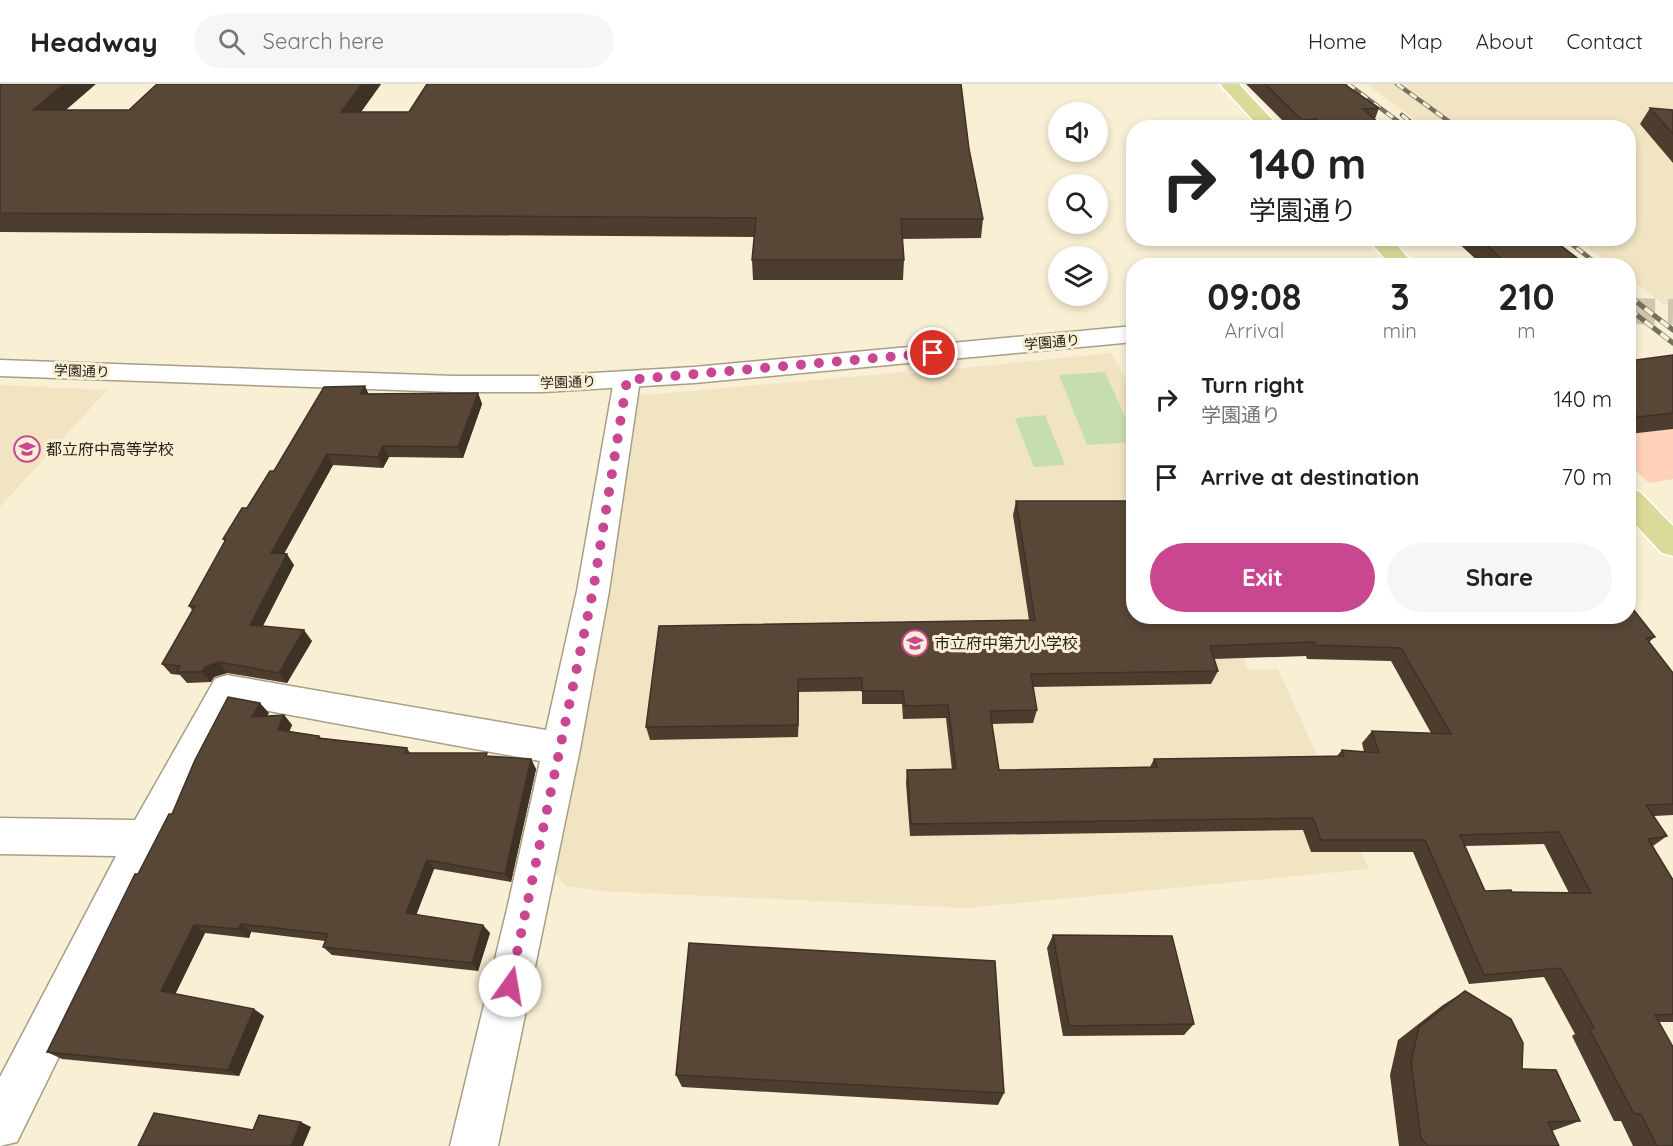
<!DOCTYPE html>
<html lang="en">
<head>
<meta charset="utf-8">
<style>
	:root { --surface:#fff; --page:#f6f6f6; --text:#222; --muted:#767676; --line:#e0e0e0; --accent:#c84790 }
	body { margin:0; font-family:Quicksand,"Noto Sans JP",sans-serif; background:var(--page); color:var(--text); height:100vh; display:flex; flex-direction:column; font-size:22px; white-space:nowrap }
	* { box-sizing:border-box; margin:0 }
	p { font-size:20px; color:var(--muted) }
	.icon { flex:none; width:33px; height:33px; fill:none; stroke:currentColor; stroke-width:2; stroke-linecap:round; stroke-linejoin:round }
	.map { position:relative; flex:1; overflow:hidden }
	.sheet { position:absolute; left:1126px; top:174px; width:510px; height:366px; display:flex; flex-direction:column; background:var(--surface); border-radius:24px; box-shadow:0 3px 9px #0003 }
	.sheet>* { flex:none }
	.hud { position:absolute; left:1126px; top:36px; width:510px; height:126px; border-radius:24px; box-shadow:0 3px 9px #0003; background:#fff; color:var(--text); overflow:hidden }
	.fabs { position:absolute; left:1048px; top:18px; display:grid; gap:12px }
	.fabs a { display:grid; place-items:center; width:60px; height:60px; border-radius:50%; background:var(--surface); box-shadow:0 3px 9px #0003; font-size:30px }
	.pin { position:absolute; display:grid; place-items:center; width:51px; height:51px; color:#fff; margin:-26px; border:3px solid #fff; border-radius:50%; box-shadow:0 2px 6px #0007 }
	.me { position:absolute; width:66px; margin:-33px; rotate:13deg; stroke-linejoin:round; filter:drop-shadow(0 0 4px #0008) }
	.turn { display:flex; align-items:center; gap:21px; height:126px; padding:0 24px; font-size:27px }
	.turn .icon { width:78px; height:78px; stroke-width:2.5 }
	.turn b { display:block; font-size:42px; line-height:51px }
	.eta { display:flex; justify-content:space-evenly; align-items:center; height:102px; text-align:center }
	.eta b { font-size:36px; font-weight:700; line-height:42px }
	.action { display:flex; gap:12px; margin-top:auto; padding:12px 24px }
	.action a { flex:1; height:69px; border-radius:36px; background:var(--accent); color:#fff; font-size:24px; font-weight:700; line-height:69px; text-align:center }
	.action a+a { background:var(--page); color:var(--text) }
	ul { padding:0; list-style:none }
	li { display:flex; align-items:center; gap:18px; height:78px; padding:0 24px }
	li div { flex:1 }
	li b { display:block; font-size:22px }
	li em { font-style:normal }
	header { display:flex; align-items:center; gap:36px; box-sizing:border-box; height:84px; padding:0 30px; background:var(--surface); border-bottom:2px solid var(--line) }
	header strong { font-size:28px }
	nav { display:flex; gap:33px; margin-inline-start:auto; font-size:21px }
	.search { width:420px; height:54px; background:var(--page); display:flex; align-items:center; gap:15px; box-sizing:border-box; padding:0 21px; border-radius:33px; color:var(--muted); font-size:22px }
	.map>svg:first-child { display:block }
</style>
</head>
<body>
<header>
<strong>Headway</strong>
<div class="search"><svg class="icon" aria-label="search" viewBox="0 0 24 24"><circle cx="10" cy="10" r="6"/><path d="M15 15l6 6"/></svg>Search here</div>
<nav><a>Home</a><a>Map</a><a>About</a><a>Contact</a></nav>
</header>
<div class="map">
<svg width="1673" height="1062" viewBox="0 0 1673 1062">
	<rect width="100%" height="100%" fill="#f9efd5"/>
	<!-- built -->
	<path fill="#f1e4c3" d="M 1367,0 L 1673,0 L 1673,221 L 1665,221 L 1629,195 L 1629,182 L 1611,181 L 1575,155 L 1629,154 L 1629,44 L 1426,43 Z
		M 1111,269 L 1134,310 L 1134,532 L 1229,533 L 1248,586 L 1278,585 L 1369,785 L 967,824 L 600,807 L 566,802 L 554,788 L 635,312 L 906,288 L 907,290 Z
		M 0,301 L 107,306 L 0,423 Z"/>
	<!-- green -->
	<path fill="#ffd1b9" d="M 1673,345 L 1673,395 L 1649,399 L 1629,380 L 1629,350 Z"/>
	<!-- water -->
	<path fill="#c6deaf" d="M 1105,288 L 1134,353 L 1134,358 L 1087,361 L 1059,291 Z
		M 1045,331 L 1065,381 L 1034,383 L 1015,334 Z"/>
	<g fill="none" stroke-linecap="round" stroke-linejoin="round">
		<!-- secondary-tunnel -->
		<path stroke="#cfc6b0" stroke-width="26" stroke-dasharray="26 13" stroke-linecap="butt" d="M 1629,227 L 1673,228"/>
		<!-- street casing -->
		<g stroke="#a89e86" stroke-width="3">
			<path id="street" d="M 627,288 L 636,290 L 640,296 L 609,507 L 580,665 L 498,1062 L 450,1062 L 508,821 L 540,677 L 236,621 L 160,767 L 17,1058 L 0,1062 L 0,993 L 116,772 L 0,770 L 0,734 L 135,736 L 215,595 L 227,591 L 546,646 L 577,507 L 614,296 L 618,290 Z"/>
		</g>
		<!-- secondary casing -->
		<g stroke="#a89e86" stroke-width="3">
			<path id="secondary" d="M 1134,242 L 1134,258 L 694,299 L 543,308 L 454,308 L 0,292 L 0,276 L 454,292 L 543,292 L 694,283 Z"/>
		</g>
		<!-- primary casing -->
		<g stroke="#fff" stroke-width="3">
			<path id="primary" d="M 1220,0 L 1239,0 L 1280,44 L 1260,44 Z
				M 1367,154 L 1391,154 L 1415,182 L 1391,182 Z
				M 1629,405 L 1640,408 L 1673,442 L 1673,472 L 1662,469 L 1629,434 Z"/>
		</g>
		<!-- street -->
		<use href="#street" fill="#fff" fill-rule="evenodd"/>
		<!-- secondary -->
		<use href="#secondary" fill="#fff" fill-rule="evenodd"/>
		<!-- primary -->
		<use href="#primary" fill="#dada99" fill-rule="evenodd"/>
		<!-- rail-far1 casing -->
		<g stroke="#767060" stroke-width="4.5">
			<path id="rail-far1" d="M 1348,0 L 1407,44
				M 1397,0 L 1458,44
				M 1402,31 L 1418,44
				M 1564,154 L 1597,180"/>
		</g>
		<!-- rail casing -->
		<g stroke="#767060" stroke-width="5">
			<path id="rail" d="M 1595,178 L 1600,182
				M 1629,212 L 1673,246
				M 1629,225 L 1673,259"/>
		</g>
		<!-- rail-far1 -->
		<use href="#rail-far1" stroke="#f9efd5" stroke-width="3" stroke-dasharray="8" stroke-linecap="butt"/>
		<!-- rail -->
		<use href="#rail" stroke="#f9efd5" stroke-width="4" stroke-dasharray="10" stroke-linecap="butt"/>
	</g>
	<!-- wall -->
	<path fill="#4c3d2e" fill-rule="evenodd" d="M 0,0 L 66,26 L 129,26 L 381,0 L 361,28 L 969,65 L 983,135 L 981,154 L 902,155 L 904,176 L 903,196 L 753,196 L 752,176 L 754,153 L 0,148 Z
		M 1246,0 L 1344,0 L 1379,24 L 1375,35 L 1384,44 L 1290,44 Z
		M 1650,24 L 1673,26 L 1673,79 L 1640,40 Z
		M 1453,154 L 1551,154 L 1577,174 L 1572,182 L 1483,182 Z
		M 1673,271 L 1673,345 L 1629,350 L 1629,277 Z
		M 478,309 L 482,320 L 463,374 L 389,373 L 383,384 L 333,381 L 284,470 L 294,481 L 263,542 L 312,557 L 287,599 L 227,589 L 214,593 L 211,598 L 187,599 L 180,591 L 171,590 L 162,580 L 192,526 L 189,522 L 225,458 L 223,455 L 274,387 L 369,310 Z
		M 1134,408 L 1134,532 L 1655,553 L 1649,558 L 1673,589 L 1673,731 L 1654,732 L 1667,752 L 1653,762 L 1673,796 L 1673,938 L 1660,938 L 1673,1062 L 1633,1062 L 1621,1037 L 1614,1037 L 1572,952 L 1575,950 L 1544,893 L 1469,900 L 1413,768 L 1311,768 L 1303,746 L 910,752 L 906,699 L 907,686 L 952,686 L 946,634 L 903,635 L 902,620 L 862,620 L 862,607 L 799,608 L 798,653 L 650,656 L 646,643 L 659,542 L 1029,536 L 1013,431 L 1016,417 L 1131,417 ZM 1306,572 L 1307,575 L 1391,577 L 1431,649 L 1372,647 L 1362,659 L 1364,668 L 1342,666 L 1337,672 L 1154,675 L 1150,683 L 999,686 L 992,640 L 1033,639 L 1037,626 L 1033,603 L 1211,600 L 1218,587 L 1214,575 ZM 1544,760 L 1569,809 L 1485,807 L 1465,762 Z
		M 269,629 L 267,632 L 284,631 L 292,641 L 289,647 L 319,652 L 321,654 L 407,664 L 410,669 L 489,672 L 531,675 L 536,685 L 511,798 L 434,785 L 416,830 L 490,849 L 478,887 L 332,871 L 323,863 L 325,857 L 251,848 L 249,854 L 205,849 L 175,910 L 264,932 L 239,992 L 62,975 L 47,968 L 138,790 Z
		M 1053,851 L 1194,940 L 1184,951 L 1063,952 L 1047,864 Z
		M 1465,907 L 1522,985 L 1580,1037 L 1552,1047 L 1559,1062 L 1399,1062 L 1390,991 L 1398,956 L 1443,921 Z
		M 676,991 L 1004,1009 L 998,1021 L 682,1003 Z"/>
	<!-- shaded-wall -->
	<path fill="#3e3226" d="M 64,0 L 96,0 L 45,44 L 33,26 Z
		M 362,0 L 381,0 L 348,46 L 341,28 Z
		M 365,302 L 370,313 L 360,310 Z
		M 478,309 L 482,320 L 463,374 L 458,363 Z
		M 383,362 L 389,373 L 383,384 L 378,373 Z
		M 327,370 L 333,381 L 278,480 L 271,469 Z
		M 287,470 L 294,481 L 258,551 L 250,541 Z
		M 304,546 L 312,557 L 287,599 L 279,589 Z
		M 219,578 L 227,589 L 214,593 L 211,598 L 202,588 L 205,583 Z
		M 798,595 L 799,608 L 798,653 Z
		M 260,619 L 269,629 L 260,643 L 252,633 Z
		M 284,631 L 292,641 L 286,656 L 278,646 Z
		M 531,675 L 536,685 L 511,798 L 505,790 Z
		M 427,776 L 434,785 L 414,837 L 406,829 Z
		M 241,840 L 251,848 L 249,854 L 238,845 Z
		M 194,841 L 205,849 L 173,915 L 161,907 Z
		M 483,841 L 490,849 L 478,887 L 472,879 Z
		M 254,925 L 264,932 L 239,992 L 228,986 Z
		M 301,1038 L 311,1043 L 303,1062 L 291,1062 Z"/>
	<!-- building -->
	<path fill="#584736" stroke="#3e3226" stroke-width="1.5" fill-rule="evenodd" d="M 0,0 L 64,0 L 33,26 L 129,26 L 157,0 L 362,0 L 341,28 L 409,28 L 427,0 L 961,0 L 969,65 L 983,135 L 901,135 L 904,176 L 752,176 L 756,134 L 0,129 Z
		M 1265,0 L 1344,0 L 1379,24 L 1363,25 L 1384,44 L 1327,44 L 1317,35 L 1302,36 Z
		M 1650,24 L 1673,26 L 1673,50 Z
		M 1479,154 L 1551,154 L 1577,174 L 1507,180 Z
		M 1673,271 L 1673,329 L 1638,333 L 1629,324 L 1629,277 Z
		M 365,302 L 360,310 L 478,309 L 458,363 L 383,362 L 378,373 L 327,370 L 271,469 L 287,470 L 250,541 L 304,546 L 279,589 L 219,578 L 205,583 L 202,588 L 177,588 L 180,582 L 162,580 L 195,522 L 189,522 L 226,455 L 223,455 L 242,424 L 247,424 L 270,387 L 274,387 L 324,303 Z
		M 1016,417 L 1134,417 L 1134,532 L 1629,532 L 1629,520 L 1655,553 L 1646,554 L 1673,589 L 1673,720 L 1646,721 L 1667,752 L 1648,755 L 1673,796 L 1673,930 L 1655,931 L 1673,963 L 1673,1062 L 1657,1062 L 1641,1030 L 1634,1030 L 1589,944 L 1594,944 L 1561,884 L 1484,891 L 1425,756 L 1321,756 L 1313,734 L 911,740 L 907,686 L 956,685 L 948,621 L 905,622 L 903,607 L 862,607 L 862,594 L 798,595 L 798,641 L 646,643 L 659,542 L 1035,536 ZM 1314,558 L 1315,561 L 1401,564 L 1451,650 L 1372,647 L 1379,669 L 1342,666 L 1344,672 L 1154,675 L 1157,683 L 999,686 L 990,627 L 1037,626 L 1031,590 L 1218,587 L 1210,562 ZM 1559,748 L 1591,809 L 1512,808 L 1511,806 L 1485,807 L 1460,751 Z
		M 228,613 L 260,619 L 252,633 L 284,631 L 278,646 L 319,652 L 318,654 L 407,664 L 405,669 L 487,669 L 486,672 L 531,675 L 505,790 L 427,776 L 406,829 L 483,841 L 472,879 L 323,863 L 328,850 L 241,840 L 238,845 L 194,841 L 161,907 L 254,925 L 228,986 L 47,968 L 135,790 L 138,790 L 169,730 L 172,730 L 195,676 Z
		M 1053,851 L 1172,852 L 1194,940 L 1069,942 Z
		M 689,859 L 995,877 L 1004,1009 L 676,991 Z
		M 1465,907 L 1511,935 L 1523,959 L 1522,985 L 1556,986 L 1580,1037 L 1548,1038 L 1559,1062 L 1428,1062 L 1421,1054 L 1411,978 L 1419,943 Z
		M 154,1029 L 253,1046 L 259,1031 L 301,1038 L 291,1062 L 138,1062 Z"/>
	<g fill="none" stroke-linecap="round" stroke-linejoin="round">
		<!-- route -->
		<path stroke="#c84790" stroke-width="10" stroke-dasharray="0 18" d="M 510,902 L 593,507 L 627,296 L 933,269"/>
	</g>
	<!-- icons -->
	<defs>
		<g id="school-ring" transform="scale(1.35)"><circle r="9.5" fill="#f9efd5" stroke="#c84790" stroke-width="1.5"/><path d="M0-5L7-2L0 1L-7-2ZM-4 1L0 2.5L4 1V4Q0 6-4 4Z" fill="#c84790"/></g>
	</defs>
	<g fill-rule="evenodd">
		<use href="#school-ring" x="27" y="365"/>
		<use href="#school-ring" x="915" y="559"/>
	</g>
	<g text-anchor="middle" dominant-baseline="central" stroke-width="6" stroke-linejoin="round" paint-order="stroke">
		<!-- far-street labels -->
		<g font-size="14" fill="#27231a" stroke="#f9efd5">
			<text transform="translate(1052 258) rotate(-5)">学園通り</text>
			<text transform="translate(82 287) rotate(2)">学園通り</text>
			<text transform="translate(568 298) rotate(-2)">学園通り</text>
		</g>
		<!-- poi labels -->
		<g font-size="16" fill="#27231a" stroke="#f9efd5" text-anchor="start">
			<text x="46" y="365">都立府中高等学校</text>
			<text x="934" y="559">市立府中第九小学校</text>
		</g>
	</g>
</svg>
<div class="fabs">
<a><svg class="icon" aria-label="sound" viewBox="0 0 24 24"><path d="M4 9h4l5-4v14l-5-4H4zM17 9q2 3 0 6"/></svg></a>
<a><svg class="icon" aria-label="search" viewBox="0 0 24 24"><circle cx="10" cy="10" r="6"/><path d="M15 15l6 6"/></svg></a>
<a><svg class="icon" aria-label="layers" viewBox="0 0 24 24"><path d="M12 4l9 5-9 5-9-5zM3 14l9 5 9-5"/></svg></a>
</div>
<div class="pin" style="left:933px;top:269px;background:#d93025"><svg class="icon" aria-label="arrive" viewBox="0 0 24 24"><path d="M6 21V4h12l-3 4 3 4H6"/></svg></div>
<svg class="me" style="left:510px;top:902px" viewBox="-20 -20 40 40"><circle r="19" fill="#fff"/><path d="M0-13L10 11 0 6-10 11z" fill="#c84790"/></svg>
<div class="hud">
<div class="turn"><svg class="icon" aria-label="right" viewBox="0 0 24 24"><path d="M7 20v-9h11M14 6l5 5-5 5"/></svg><div><b>140 m</b>学園通り</div></div>
</div>
<section class="sheet">
<div class="eta">
<div><b>09:08</b><p>Arrival</p></div>
<div><b>3</b><p>min</p></div>
<div><b>210</b><p>m</p></div>
</div>
<ul>
<li><svg class="icon" aria-label="right" viewBox="0 0 24 24"><path d="M7 20v-9h11M14 6l5 5-5 5"/></svg><div><b>Turn right</b><p>学園通り</p></div><em>140 m</em></li>
<li><svg class="icon" aria-label="arrive" viewBox="0 0 24 24"><path d="M6 21V4h12l-3 4 3 4H6"/></svg><div><b>Arrive at destination</b></div><em>70 m</em></li>
</ul>
<div class="action"><a>Exit</a><a>Share</a></div>
</section>
</div>
</body>
</html>
